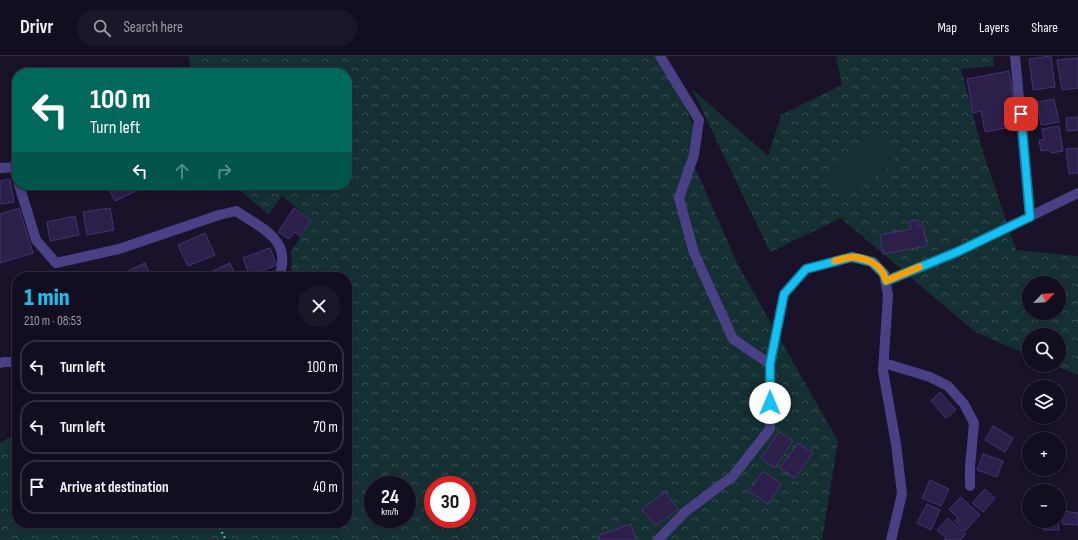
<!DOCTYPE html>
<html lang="en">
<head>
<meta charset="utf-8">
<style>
	:root { --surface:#130e1f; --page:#1c1728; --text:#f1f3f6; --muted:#9d9ca4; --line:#322e3d; --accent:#13c2f2 }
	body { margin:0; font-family:"Sofia Sans Condensed",sans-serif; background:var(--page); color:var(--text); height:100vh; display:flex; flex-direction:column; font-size:15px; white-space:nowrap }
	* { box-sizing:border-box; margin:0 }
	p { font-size:13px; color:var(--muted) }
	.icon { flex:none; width:22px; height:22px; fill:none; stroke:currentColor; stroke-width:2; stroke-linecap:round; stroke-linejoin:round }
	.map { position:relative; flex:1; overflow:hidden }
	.panel { position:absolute; left:12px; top:216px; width:340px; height:256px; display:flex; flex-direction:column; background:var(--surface); border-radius:16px; box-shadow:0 2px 6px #0003,0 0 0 1px var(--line) }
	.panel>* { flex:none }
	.top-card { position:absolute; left:12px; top:12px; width:340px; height:122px; border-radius:16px; box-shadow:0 2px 6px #0003,0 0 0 1px var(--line); background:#00695c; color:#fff; overflow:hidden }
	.needle { width:26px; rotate:65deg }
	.tools { position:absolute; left:1022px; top:220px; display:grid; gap:8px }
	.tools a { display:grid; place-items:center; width:44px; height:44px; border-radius:50%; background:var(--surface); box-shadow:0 2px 6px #0003,0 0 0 1px var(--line); font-size:20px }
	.speed { position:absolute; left:364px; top:420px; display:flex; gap:8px; font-size:20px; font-weight:700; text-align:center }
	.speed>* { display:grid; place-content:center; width:52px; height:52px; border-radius:50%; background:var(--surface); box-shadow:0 2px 6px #0003,0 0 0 1px var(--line); line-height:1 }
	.speed small { font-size:10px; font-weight:400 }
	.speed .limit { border:6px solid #d22; background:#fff; color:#111 }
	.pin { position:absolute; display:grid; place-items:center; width:34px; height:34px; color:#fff; margin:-17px; border-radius:8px; box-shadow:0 2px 6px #0006 }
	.me { position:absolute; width:44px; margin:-22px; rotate:0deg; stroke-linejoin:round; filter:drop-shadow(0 0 3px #0008) }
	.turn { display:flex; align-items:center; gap:14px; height:84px; padding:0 12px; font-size:18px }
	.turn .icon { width:52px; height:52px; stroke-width:2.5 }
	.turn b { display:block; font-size:28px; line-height:34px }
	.lanes { display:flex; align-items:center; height:38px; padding:0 12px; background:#0003; justify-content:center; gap:20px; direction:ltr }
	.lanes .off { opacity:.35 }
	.round { display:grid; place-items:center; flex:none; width:42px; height:42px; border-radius:21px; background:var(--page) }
	.headline { display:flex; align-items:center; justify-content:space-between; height:68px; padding:0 12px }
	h1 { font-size:24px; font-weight:800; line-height:30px; color:var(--accent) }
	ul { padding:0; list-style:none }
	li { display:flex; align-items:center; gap:12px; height:54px; margin:0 8px 6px; padding:0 4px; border:2px solid var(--line); border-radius:16px }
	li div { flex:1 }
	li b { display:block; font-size:15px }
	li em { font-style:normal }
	header { display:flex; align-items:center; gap:24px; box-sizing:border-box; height:56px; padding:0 20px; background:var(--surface); border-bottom:1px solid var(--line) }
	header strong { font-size:19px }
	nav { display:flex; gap:22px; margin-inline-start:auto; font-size:14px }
	.search { width:280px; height:36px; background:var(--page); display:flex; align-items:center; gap:10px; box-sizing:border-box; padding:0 14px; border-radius:22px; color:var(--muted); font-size:15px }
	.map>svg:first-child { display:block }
</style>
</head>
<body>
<header>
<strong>Drivr</strong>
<div class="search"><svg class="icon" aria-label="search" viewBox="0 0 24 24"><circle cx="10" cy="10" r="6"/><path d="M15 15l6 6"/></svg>Search here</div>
<nav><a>Map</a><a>Layers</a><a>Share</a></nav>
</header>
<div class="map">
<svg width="1078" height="484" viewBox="0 0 1078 484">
	<defs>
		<pattern id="forest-crowns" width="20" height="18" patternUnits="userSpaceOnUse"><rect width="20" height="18" fill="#153033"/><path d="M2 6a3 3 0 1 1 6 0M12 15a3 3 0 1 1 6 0" fill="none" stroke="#374d51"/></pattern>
	</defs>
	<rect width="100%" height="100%" fill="#191229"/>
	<!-- forest -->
	<path fill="url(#forest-crowns)" fill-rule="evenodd" d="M 188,0 L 666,0 L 698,83 L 692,105 L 738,209 L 838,385 L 822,484 L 0,484 L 0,387 L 13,380 L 17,380 L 17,467 L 347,467 L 347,221 L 292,221 L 291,196 L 311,164 L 282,140 L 269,159 L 234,129 L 347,129 L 347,17 L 192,17 ZM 373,429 L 407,429 L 407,463 L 373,463 ZM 433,429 L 467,429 L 467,463 L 433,463 Z
		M 836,0 L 993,0 L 994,10 L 961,13 L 982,93 L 1016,194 L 1078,200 L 1078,319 L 1053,309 L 1059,309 L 1059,279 L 1029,279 L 1029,299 L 975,276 L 841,162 L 770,196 L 692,33 L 768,100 L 781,59 L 842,29 ZM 1029,227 L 1059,227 L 1059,257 L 1029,257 Z"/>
	<!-- pitch -->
	<path fill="#153033" d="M 878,80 L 896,105 L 847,142 L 828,117 Z"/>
	<!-- building -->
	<path fill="#2c1f49" stroke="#473274" d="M 1051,0 L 1055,31 L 1033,34 L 1029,3 Z
		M 1078,2 L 1078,32 L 1062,34 L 1057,4 Z
		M 1009,15 L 1015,49 L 1007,50 L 1011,71 L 985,76 L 981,55 L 973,57 L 967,23 Z
		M 1054,43 L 1059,66 L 1041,69 L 1037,46 Z
		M 1078,61 L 1078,74 L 1067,75 L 1066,62 Z
		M 1059,70 L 1063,95 L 1051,97 L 1050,94 L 1041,95 L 1039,84 L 1044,83 L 1042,73 Z
		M 1078,92 L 1078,117 L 1069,118 L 1066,93 Z
		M 10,123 L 14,146 L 0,148 L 0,125 Z
		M 107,129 L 140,129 L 142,132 L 115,145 Z
		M 19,152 L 33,197 L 0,207 L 0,158 Z
		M 110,152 L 114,174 L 87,179 L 83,156 Z
		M 294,152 L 311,164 L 300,180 L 295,176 L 289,183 L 278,176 Z
		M 75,160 L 79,179 L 50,185 L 47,166 Z
		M 918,164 L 919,170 L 923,169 L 927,190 L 883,198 L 880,179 L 911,173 L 910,165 Z
		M 205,177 L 215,199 L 188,210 L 178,189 Z
		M 270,192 L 277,209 L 257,217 L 259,221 L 250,221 L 243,202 Z
		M 145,207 L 151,221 L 131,221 L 129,214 Z
		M 230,207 L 236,221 L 215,221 L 213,215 Z
		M 940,336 L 956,354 L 946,362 L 931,345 Z
		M 993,370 L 1013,382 L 1005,396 L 985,384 Z
		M 779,376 L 793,385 L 775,412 L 761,402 Z
		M 798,387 L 813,397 L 795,422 L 780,412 Z
		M 983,398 L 1003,405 L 997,421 L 977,414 Z
		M 763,415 L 781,428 L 768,448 L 749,435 Z
		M 930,424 L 949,433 L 941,450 L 922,442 Z
		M 985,433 L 995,442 L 983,456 L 972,447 Z
		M 665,436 L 678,453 L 655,470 L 642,453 Z
		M 961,441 L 980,459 L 965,475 L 955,465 L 958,462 L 949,453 Z
		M 927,448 L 940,454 L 931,474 L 917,467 Z
		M 1064,455 L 1078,457 L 1078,469 L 1062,468 Z
		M 948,462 L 966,478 L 960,484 L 944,484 L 946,482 L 937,474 Z
		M 1043,465 L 1058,465 L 1059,474 L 1043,474 Z
		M 631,468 L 636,484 L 600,484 L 599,479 Z"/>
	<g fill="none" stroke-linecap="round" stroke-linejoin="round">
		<!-- path -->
		<path stroke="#38afb5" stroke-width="2.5" stroke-dasharray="2 3" stroke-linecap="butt" d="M 217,467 L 226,484"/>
		<!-- minor -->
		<path stroke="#4a4085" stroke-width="10" d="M 660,0 L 699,64 L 694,99 L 679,142 L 694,197 L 733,283 L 770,308
			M 1015,0 L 1030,161
			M 0,112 L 17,111
			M 14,112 L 17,122
			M 19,129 L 36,184 L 56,207 L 119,193 L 219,159 L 236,155 C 261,172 293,183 279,221
			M 886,225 L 957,196 L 1078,137
			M 0,307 L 4,306 L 17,306
			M 884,307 L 930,321 L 948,330 L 964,348 L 974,367 L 970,411 L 970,430
			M 658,484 L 685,456 L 733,420 L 770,373 L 770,308 L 784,238 L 806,213 L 852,201 L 873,206 L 884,218 L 888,239 L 883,315 L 896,388 L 902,438 L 891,484"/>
	</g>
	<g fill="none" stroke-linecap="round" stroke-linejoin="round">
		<!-- route casing -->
		<g stroke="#0c7e9d" stroke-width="10">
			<path id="route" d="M 770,347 L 770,308 L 784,238 L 806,213 L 852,201 L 872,206 L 884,218 L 886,225 L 957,196 L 1030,161 L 1021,58"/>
		</g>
		<!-- route -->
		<use href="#route" stroke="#13c2f2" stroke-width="7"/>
		<!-- slow -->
		<path stroke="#f59e0b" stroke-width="7" d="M 835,205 C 840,204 847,201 853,201 C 868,202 883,210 886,225 L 919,211"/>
	</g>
</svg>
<div class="tools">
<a><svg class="needle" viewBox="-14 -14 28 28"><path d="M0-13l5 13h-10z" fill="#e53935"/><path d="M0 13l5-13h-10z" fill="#9d9ca4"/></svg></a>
<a><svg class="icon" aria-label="search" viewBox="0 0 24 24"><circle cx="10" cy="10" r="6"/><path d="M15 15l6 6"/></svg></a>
<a><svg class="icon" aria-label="layers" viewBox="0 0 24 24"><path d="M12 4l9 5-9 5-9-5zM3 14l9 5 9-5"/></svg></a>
<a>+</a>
<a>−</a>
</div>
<div class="speed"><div>24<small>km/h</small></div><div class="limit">30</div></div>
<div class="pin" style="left:1021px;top:58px;background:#d93025"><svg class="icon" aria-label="arrive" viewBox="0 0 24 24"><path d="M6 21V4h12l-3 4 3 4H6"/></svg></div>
<svg class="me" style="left:770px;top:347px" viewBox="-20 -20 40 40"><circle r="19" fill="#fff"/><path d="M0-13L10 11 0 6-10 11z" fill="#13c2f2"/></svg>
<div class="top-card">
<div class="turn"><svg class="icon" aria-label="left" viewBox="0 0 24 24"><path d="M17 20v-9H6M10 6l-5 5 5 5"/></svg><div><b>100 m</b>Turn left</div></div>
<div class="lanes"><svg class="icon" aria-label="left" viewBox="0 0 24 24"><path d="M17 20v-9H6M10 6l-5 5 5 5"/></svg><svg class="icon off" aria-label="ahead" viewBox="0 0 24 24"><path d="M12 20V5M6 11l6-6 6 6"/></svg><svg class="icon off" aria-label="right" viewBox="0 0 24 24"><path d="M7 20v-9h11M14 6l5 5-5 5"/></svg></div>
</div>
<section class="panel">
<div class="headline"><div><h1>1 min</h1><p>210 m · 08:53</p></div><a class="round"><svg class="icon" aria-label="close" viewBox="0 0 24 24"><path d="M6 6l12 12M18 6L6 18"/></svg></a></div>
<ul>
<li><svg class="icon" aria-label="left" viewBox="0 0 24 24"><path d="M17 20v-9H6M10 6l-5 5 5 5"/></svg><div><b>Turn left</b></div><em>100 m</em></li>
<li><svg class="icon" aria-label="left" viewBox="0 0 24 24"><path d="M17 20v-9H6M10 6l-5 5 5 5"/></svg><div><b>Turn left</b></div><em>70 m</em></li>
<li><svg class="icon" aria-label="arrive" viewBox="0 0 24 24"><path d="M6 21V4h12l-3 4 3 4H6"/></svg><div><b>Arrive at destination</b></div><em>40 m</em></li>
</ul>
</section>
</div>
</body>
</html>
